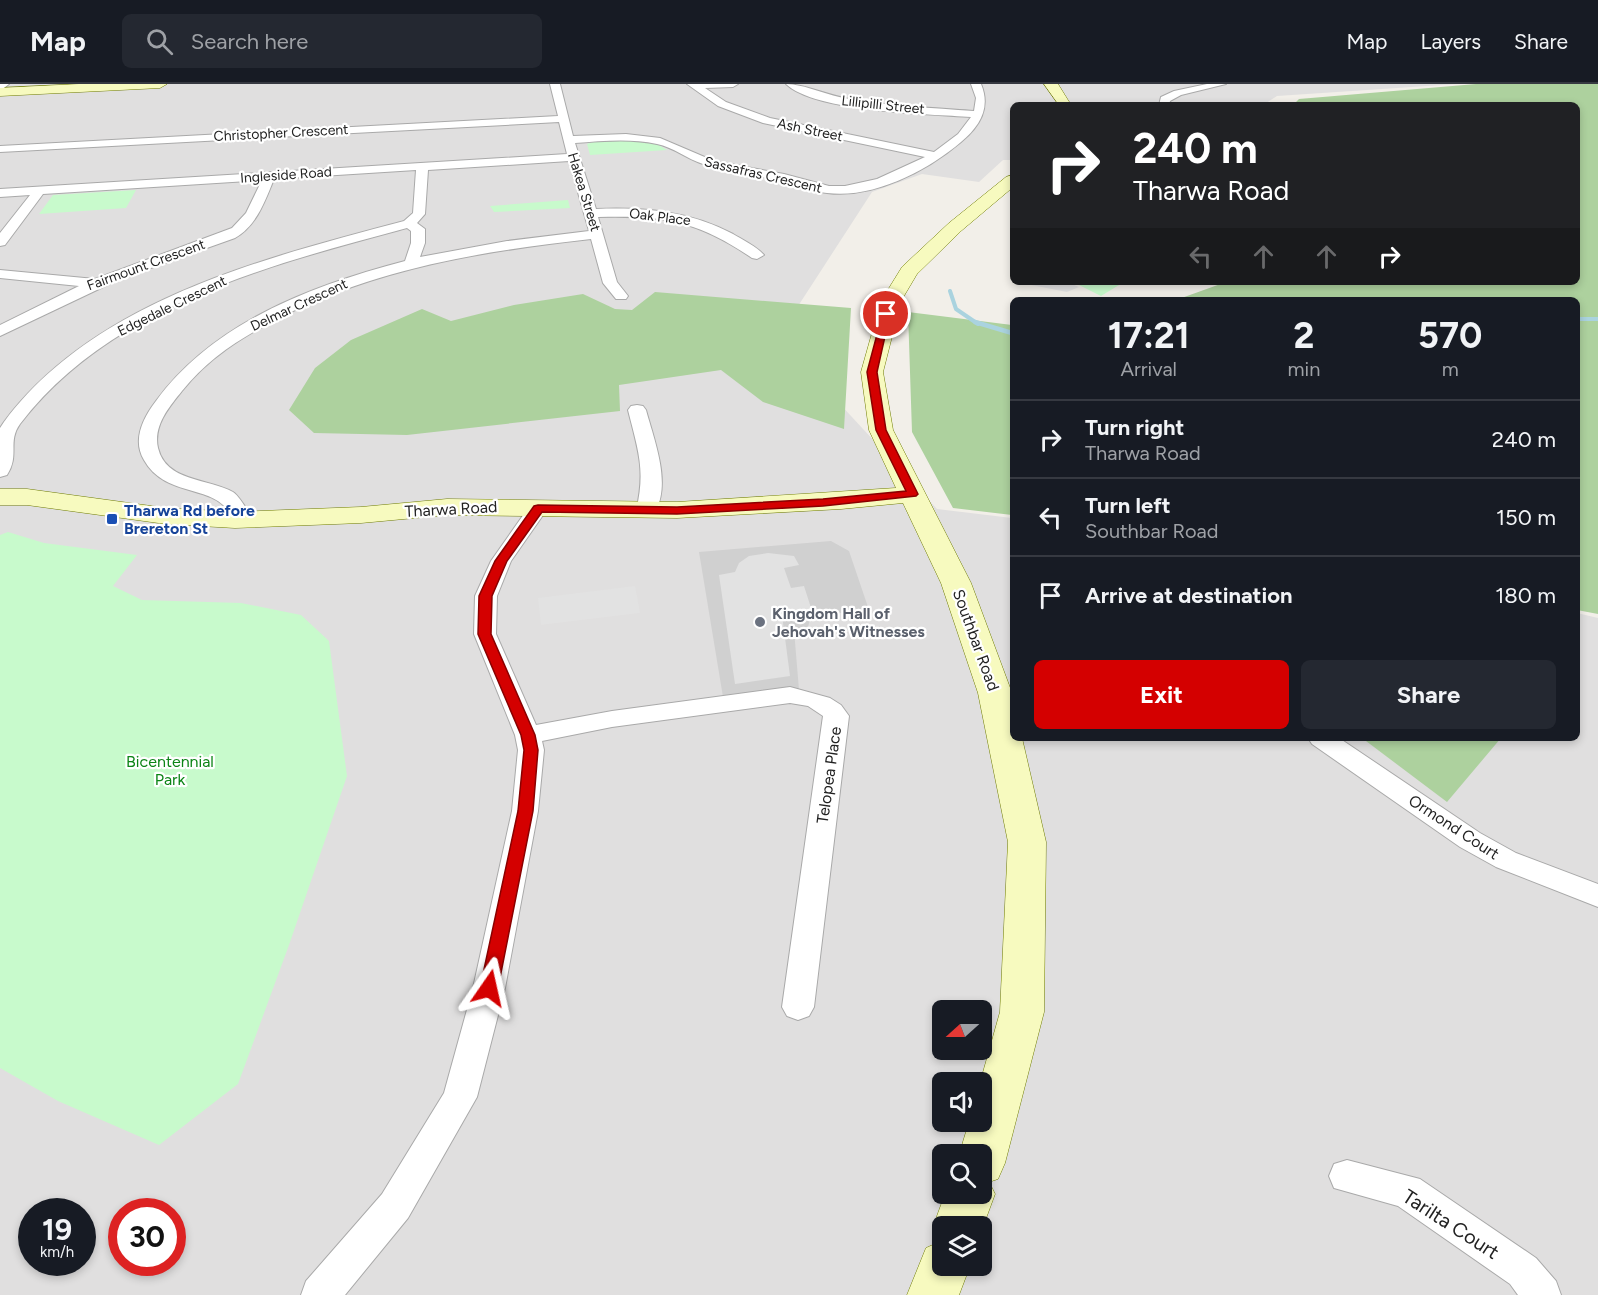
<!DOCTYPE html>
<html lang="en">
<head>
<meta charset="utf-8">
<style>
	:root { --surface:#171b24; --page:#242831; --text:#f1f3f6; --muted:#9ea1a6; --line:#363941; --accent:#d40000 }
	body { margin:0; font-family:Figtree,sans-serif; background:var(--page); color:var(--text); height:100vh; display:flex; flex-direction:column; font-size:22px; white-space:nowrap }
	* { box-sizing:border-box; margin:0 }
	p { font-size:20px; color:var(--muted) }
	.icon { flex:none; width:33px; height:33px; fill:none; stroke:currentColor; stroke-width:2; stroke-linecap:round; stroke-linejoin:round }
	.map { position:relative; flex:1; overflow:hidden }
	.sheet { position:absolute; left:1010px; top:213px; width:570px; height:444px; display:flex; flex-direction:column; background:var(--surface); border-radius:9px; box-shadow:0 3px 9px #0003 }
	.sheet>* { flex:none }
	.hud { position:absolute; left:1010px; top:18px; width:570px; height:183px; border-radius:9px; box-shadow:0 3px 9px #0003; background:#202124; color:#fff; overflow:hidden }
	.needle { width:39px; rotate:249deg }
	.tools { position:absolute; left:932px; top:916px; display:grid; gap:12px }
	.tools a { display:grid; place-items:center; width:60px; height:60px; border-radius:9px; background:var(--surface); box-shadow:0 3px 9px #0003; font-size:30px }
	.speed { position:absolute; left:18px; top:1114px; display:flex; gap:12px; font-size:30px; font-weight:700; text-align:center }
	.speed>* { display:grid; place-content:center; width:78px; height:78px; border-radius:50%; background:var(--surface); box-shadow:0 3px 9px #0003; line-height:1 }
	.speed small { font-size:15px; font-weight:400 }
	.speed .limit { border:9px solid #d22; background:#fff; color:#111 }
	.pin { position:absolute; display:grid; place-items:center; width:51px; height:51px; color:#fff; margin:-26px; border:3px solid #fff; border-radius:50%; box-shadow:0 2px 6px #0007 }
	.me { position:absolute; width:66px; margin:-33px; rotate:11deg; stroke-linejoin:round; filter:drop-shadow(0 0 4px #0008) }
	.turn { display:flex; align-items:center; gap:21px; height:126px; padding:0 24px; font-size:27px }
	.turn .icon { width:78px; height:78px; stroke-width:2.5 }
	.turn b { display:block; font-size:42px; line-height:51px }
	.lanes { display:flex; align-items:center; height:57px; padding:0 24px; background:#0003; justify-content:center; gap:30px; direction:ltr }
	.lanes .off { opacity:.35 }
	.eta { display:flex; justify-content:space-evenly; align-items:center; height:102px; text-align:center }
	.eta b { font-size:36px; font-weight:700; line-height:42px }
	.action { display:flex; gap:12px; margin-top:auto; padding:12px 24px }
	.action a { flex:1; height:69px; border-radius:9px; background:var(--accent); color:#fff; font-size:24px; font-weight:700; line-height:69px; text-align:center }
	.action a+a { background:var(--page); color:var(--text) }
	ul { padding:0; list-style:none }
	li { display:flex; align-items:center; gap:18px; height:78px; padding:0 24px; border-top:2px solid var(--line) }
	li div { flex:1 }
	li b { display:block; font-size:22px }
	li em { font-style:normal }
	header { display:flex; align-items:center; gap:36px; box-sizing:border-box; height:84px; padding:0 30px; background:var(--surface); border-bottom:2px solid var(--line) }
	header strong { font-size:28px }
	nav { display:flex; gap:33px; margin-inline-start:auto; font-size:21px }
	.search { width:420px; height:54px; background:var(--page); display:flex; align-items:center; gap:15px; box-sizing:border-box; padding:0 21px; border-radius:9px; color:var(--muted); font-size:22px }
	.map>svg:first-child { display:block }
</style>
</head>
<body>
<header>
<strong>Map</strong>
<div class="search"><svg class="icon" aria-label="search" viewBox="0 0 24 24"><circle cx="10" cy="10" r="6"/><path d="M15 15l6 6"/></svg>Search here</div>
<nav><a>Map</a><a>Layers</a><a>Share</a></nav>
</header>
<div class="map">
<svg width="1598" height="1211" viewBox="0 0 1598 1211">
	<rect width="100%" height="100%" fill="#f2efe9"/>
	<!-- residential -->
	<path fill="#e0dfdf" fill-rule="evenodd" d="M 0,0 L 1457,0 L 1277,12 L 1263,21 L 1012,21 L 1012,76 L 1003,76 L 979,98 L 922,90 L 872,108 L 778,253 L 937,425 L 1012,434 L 1012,654 L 1576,654 L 1577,529 L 1598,534 L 1598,1211 L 0,1211 ZM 942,927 L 981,927 L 981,966 L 942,966 ZM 942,999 L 981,999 L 981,1038 L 942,1038 ZM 942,1071 L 981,1071 L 981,1110 L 942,1110 ZM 32,1128 L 82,1128 L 82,1179 L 32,1179 ZM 122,1128 L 172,1128 L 172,1179 L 122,1179 ZM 942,1143 L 981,1143 L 981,1182 L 942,1182 Z"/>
	<!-- religious -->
	<path fill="#d0d0d0" d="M 831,457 L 849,467 L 869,526 L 811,532 L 808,543 L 794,546 L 799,606 L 723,613 L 699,468 Z"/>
	<!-- forest -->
	<path fill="#add19e" d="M 1476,0 L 1598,0 L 1598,530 L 1577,526 L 1576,216 L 1176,216 L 1226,198 L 1576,198 L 1576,21 L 1293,21 L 1299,15 Z
		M 655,208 L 851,224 L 844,345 L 763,318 L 721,286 L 619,301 L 620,327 L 407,351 L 314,349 L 289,326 L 315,284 L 351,256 L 422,225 L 451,237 L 514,221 L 583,210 L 615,225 L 632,226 Z
		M 908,228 L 1012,241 L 1012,431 L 953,424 L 912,348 Z
		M 1362,654 L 1501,654 L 1447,718 Z"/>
	<!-- park -->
	<path fill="#c8facc" d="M 634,56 L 657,60 L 667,66 L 590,71 L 587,60 L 595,57 Z
		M 136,106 L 126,124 L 39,130 L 53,111 Z
		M 568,116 L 570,124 L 494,128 L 490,122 Z
		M 1073,198 L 1124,198 L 1101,212 Z
		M 8,448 L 44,459 L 137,471 L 113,502 L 142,516 L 241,519 L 301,531 L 329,557 L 347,692 L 289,861 L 238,1000 L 159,1061 L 58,1017 L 0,984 L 0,451 Z"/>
	<!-- parking -->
	<path fill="#e2e2e2" d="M 1016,198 L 1067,198 L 1079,203 L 1067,208 Z
		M 768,469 L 794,472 L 799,481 L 784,484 L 791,504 L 804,502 L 812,527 L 782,531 L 790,592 L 735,600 L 719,491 L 735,488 L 739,479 L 749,472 Z
		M 635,502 L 640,529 L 541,541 L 538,514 Z"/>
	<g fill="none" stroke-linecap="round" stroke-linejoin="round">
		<!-- stream-far1 -->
		<path stroke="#aad3df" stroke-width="4" d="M 950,207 L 956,225 L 978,240
			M 1576,235 L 1598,235"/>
		<!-- stream -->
		<path stroke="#aad3df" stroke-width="4.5" d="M 975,238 L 1012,249"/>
		<!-- street casing -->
		<g stroke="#a9a9a9" stroke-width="2">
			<path id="street" d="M 0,0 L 9,0 L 0,7 Z
				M 550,0 L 560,0 L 573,52 L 626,50 L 660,54 L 714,77 L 784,90 L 829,102 L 845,102 L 877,95 L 925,73 L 763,39 L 718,22 L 687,0 L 738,0 L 733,3 L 705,4 L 726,18 L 770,34 L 934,68 L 958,50 L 971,33 C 929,30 815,28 786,0 C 804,0 829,12 849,15 C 890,22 932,24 974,27 L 976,14 L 971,0 L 981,0 C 991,24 980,42 961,58 C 927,87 873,115 827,109 C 811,108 795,99 779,96 C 754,91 728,89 703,80 C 687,75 673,63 657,60 C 630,54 602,57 575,59 L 596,125 C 644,123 690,127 733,150 C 743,156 756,162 764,171 L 757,175 L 752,174 C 698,137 663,131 598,133 L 617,198 L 628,212 L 626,215 L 616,215 L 603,199 L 591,155 C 483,167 377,184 279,234 C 242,253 208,274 182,307 C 169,323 153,342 158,364 C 166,398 208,394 233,408 C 238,411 243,420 247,425 L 242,440 L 228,440 L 225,436 L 227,425 C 208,401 164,412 144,376 C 132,356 143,334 156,317 C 214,238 313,201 405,177 L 411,159 L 411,147 L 407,144 C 270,181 111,221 20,340 C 7,358 20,371 7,391 L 0,393 L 0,344 L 4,338 C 95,216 265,174 404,137 L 413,129 L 416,86 L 274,95 C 265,117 257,141 235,154 L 120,195 L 0,252 L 0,241 L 79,202 L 0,194 L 0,186 L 95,195 L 232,144 L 246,129 L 262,96 L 43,110 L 5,161 L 0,162 L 0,149 L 30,111 L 0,113 L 0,105 L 567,70 L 559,38 L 0,68 L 0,62 L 558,32 ZM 569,77 L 589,147 L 507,157 L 420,173 L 425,159 L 425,145 L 417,139 L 425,130 L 428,86 Z
				M 1207,0 L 1226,0 L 1181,11 L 1170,17 L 1169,21 L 1159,21 L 1161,13 L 1174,7 Z
				M 637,321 L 643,322 L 646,326 C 654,356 673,402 653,431 L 639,431 L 636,427 C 646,386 638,366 628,326 L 631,322 Z
				M 538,418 L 545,420 L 548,424 L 511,477 L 497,512 L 496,550 L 536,641 L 612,627 L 790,603 L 830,614 L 841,621 L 849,632 L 814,923 L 809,932 L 798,936 L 787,932 L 782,923 L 823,632 L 808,622 L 790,619 L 612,643 L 542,657 L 544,666 L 538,727 L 505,904 L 477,1013 L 408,1134 L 345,1211 L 301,1211 L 306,1197 L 382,1110 L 444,1009 L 473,904 L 512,727 L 518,666 L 515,651 L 474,550 L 475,512 L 491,477 L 531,420 Z
				M 1308,654 L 1339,654 L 1480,749 L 1516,769 L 1598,800 L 1598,823 L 1496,783 L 1460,763 L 1312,660 Z
				M 1347,1076 L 1420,1095 L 1536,1174 L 1556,1197 L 1561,1211 L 1518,1211 L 1510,1200 L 1398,1122 L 1334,1104 L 1329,1092 L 1334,1080 Z"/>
		</g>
		<!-- secondary casing -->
		<g stroke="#707d05" stroke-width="1">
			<path id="secondary" d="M 79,0 L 167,0 L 160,4 L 0,12 L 0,4 Z
				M 1044,0 L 1058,0 L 1071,21 L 1059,21 Z
				M 1012,91 L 1012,104 L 961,147 L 917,190 L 901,217 L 883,288 L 893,346 L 971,499 L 1012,609 L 1012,654 L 1022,654 L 1046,758 L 1044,928 L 1005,1079 L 998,1095 L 989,1098 L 995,1110 L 981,1148 L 981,1143 L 942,1143 L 942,1182 L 970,1182 L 959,1211 L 907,1211 L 926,1164 L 939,1158 L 933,1143 L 945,1110 L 981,1110 L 981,1071 L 959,1071 L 969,1038 L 981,1038 L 980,999 L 1000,928 L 1008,758 L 978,609 L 941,499 L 903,419 L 841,425 L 677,434 L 447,431 L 361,439 L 235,444 L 166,440 L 27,421 L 0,421 L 0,405 L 27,405 L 166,424 L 235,428 L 361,423 L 447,415 L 677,418 L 896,404 L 869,346 L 861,288 L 881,217 L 902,183 L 949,139 L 1006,93 Z"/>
		</g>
		<!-- street -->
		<use href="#street" fill="#fff" fill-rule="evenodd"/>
		<!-- secondary -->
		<use href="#secondary" fill="#f7fabf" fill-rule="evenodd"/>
	</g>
	<!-- route -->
	<path fill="#d40000" stroke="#8a0000" stroke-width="1.5" d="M 883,228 L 890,230 L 877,288 L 886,346 L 918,410 L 916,412 L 823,422 L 677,430 L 542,428 L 507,477 L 492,512 L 491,550 L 535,651 L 538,666 L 533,727 L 498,904 L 495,909 L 489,911 L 482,909 L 480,904 L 518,727 L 524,666 L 521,651 L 478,550 L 479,512 L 495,477 L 534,422 L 538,421 L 677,423 L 823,415 L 906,407 L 876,346 L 867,288 Z"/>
	<!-- markers -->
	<rect fill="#1a4fb4" stroke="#fff" stroke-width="2" x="106" y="429" width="12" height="12" rx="3"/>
	<circle fill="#6b7280" stroke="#fff" stroke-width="2" cx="760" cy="538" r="6"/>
	<g text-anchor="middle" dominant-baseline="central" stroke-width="4.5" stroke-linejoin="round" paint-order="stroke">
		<!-- far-street labels -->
		<g font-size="14" fill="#222" stroke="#fff">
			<text transform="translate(883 21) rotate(6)">Lillipilli Street</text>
			<text transform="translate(810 46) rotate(12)">Ash Street</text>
			<text transform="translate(281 49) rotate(-3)">Christopher Crescent</text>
			<text transform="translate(286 91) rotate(-4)">Ingleside Road</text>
			<text transform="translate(763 91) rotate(13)">Sassafras Crescent</text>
			<text transform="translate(584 108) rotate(73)">Hakea Street</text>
			<text transform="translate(660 133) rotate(7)">Oak Place</text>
			<text transform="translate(146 181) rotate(-20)">Fairmount Crescent</text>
			<text transform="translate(299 221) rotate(-25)">Delmar Crescent</text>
			<text transform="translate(172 222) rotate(-26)">Edgedale Crescent</text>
		</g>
		<!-- street labels -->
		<g font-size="16" fill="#222" stroke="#fff">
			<text transform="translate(451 425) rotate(-3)">Tharwa Road</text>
			<text transform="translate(976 556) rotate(70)">Southbar Road</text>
			<text transform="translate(829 691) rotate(-82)">Telopea Place</text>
			<text transform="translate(1454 743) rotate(33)">Ormond Court</text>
		</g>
		<!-- transit labels -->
		<g font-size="16" font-weight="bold" fill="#164399" stroke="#fff" text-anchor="start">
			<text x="124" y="426">Tharwa Rd before<tspan x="124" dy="18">Brereton St</tspan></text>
		</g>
		<!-- worship labels -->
		<g font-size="16" font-weight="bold" fill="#5b616d" stroke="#fff" text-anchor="start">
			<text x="772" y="529">Kingdom Hall of<tspan x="772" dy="18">Jehovah's Witnesses</tspan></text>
		</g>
		<!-- park labels -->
		<g font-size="16" fill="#0c8416" stroke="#fff">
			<text x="170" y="677">Bicentennial<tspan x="170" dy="18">Park</tspan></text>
		</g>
		<!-- near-street labels -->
		<g font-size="20" fill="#222" stroke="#fff">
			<text transform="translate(1451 1140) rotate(33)">Tarilta Court</text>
		</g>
	</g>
</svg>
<div class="tools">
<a><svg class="needle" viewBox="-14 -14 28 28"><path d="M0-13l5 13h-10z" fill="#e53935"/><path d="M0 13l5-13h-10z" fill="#9ea1a6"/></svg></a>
<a><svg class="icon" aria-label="sound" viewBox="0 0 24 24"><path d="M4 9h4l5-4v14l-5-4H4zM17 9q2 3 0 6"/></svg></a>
<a><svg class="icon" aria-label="search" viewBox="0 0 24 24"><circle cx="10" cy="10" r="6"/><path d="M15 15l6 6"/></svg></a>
<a><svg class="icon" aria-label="layers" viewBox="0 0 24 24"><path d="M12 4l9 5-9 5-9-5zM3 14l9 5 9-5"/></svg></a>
</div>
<div class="speed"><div>19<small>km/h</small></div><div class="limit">30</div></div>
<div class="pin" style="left:886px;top:230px;background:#d93025"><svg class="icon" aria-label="arrive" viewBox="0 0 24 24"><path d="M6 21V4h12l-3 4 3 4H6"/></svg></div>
<svg class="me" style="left:489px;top:904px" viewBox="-20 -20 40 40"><path d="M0-17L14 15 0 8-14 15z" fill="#d40000" stroke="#fff" stroke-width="4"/></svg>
<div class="hud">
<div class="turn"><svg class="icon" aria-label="right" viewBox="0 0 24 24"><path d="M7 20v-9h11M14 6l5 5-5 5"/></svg><div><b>240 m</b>Tharwa Road</div></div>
<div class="lanes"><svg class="icon off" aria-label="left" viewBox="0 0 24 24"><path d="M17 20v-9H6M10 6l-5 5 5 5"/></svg><svg class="icon off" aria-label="ahead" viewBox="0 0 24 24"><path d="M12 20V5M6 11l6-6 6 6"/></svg><svg class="icon off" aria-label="ahead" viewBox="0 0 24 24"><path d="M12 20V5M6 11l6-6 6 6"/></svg><svg class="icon" aria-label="right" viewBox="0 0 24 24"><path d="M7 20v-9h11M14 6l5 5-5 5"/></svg></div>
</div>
<section class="sheet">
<div class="eta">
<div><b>17:21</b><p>Arrival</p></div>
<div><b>2</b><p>min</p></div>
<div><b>570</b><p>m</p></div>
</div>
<ul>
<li><svg class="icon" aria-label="right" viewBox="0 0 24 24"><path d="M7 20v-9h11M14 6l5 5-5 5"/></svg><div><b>Turn right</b><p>Tharwa Road</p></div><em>240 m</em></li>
<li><svg class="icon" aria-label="left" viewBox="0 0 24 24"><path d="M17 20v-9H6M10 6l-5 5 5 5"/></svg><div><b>Turn left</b><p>Southbar Road</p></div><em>150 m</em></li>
<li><svg class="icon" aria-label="arrive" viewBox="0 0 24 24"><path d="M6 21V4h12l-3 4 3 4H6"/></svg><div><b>Arrive at destination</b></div><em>180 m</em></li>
</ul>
<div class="action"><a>Exit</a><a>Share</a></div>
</section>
</div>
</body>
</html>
